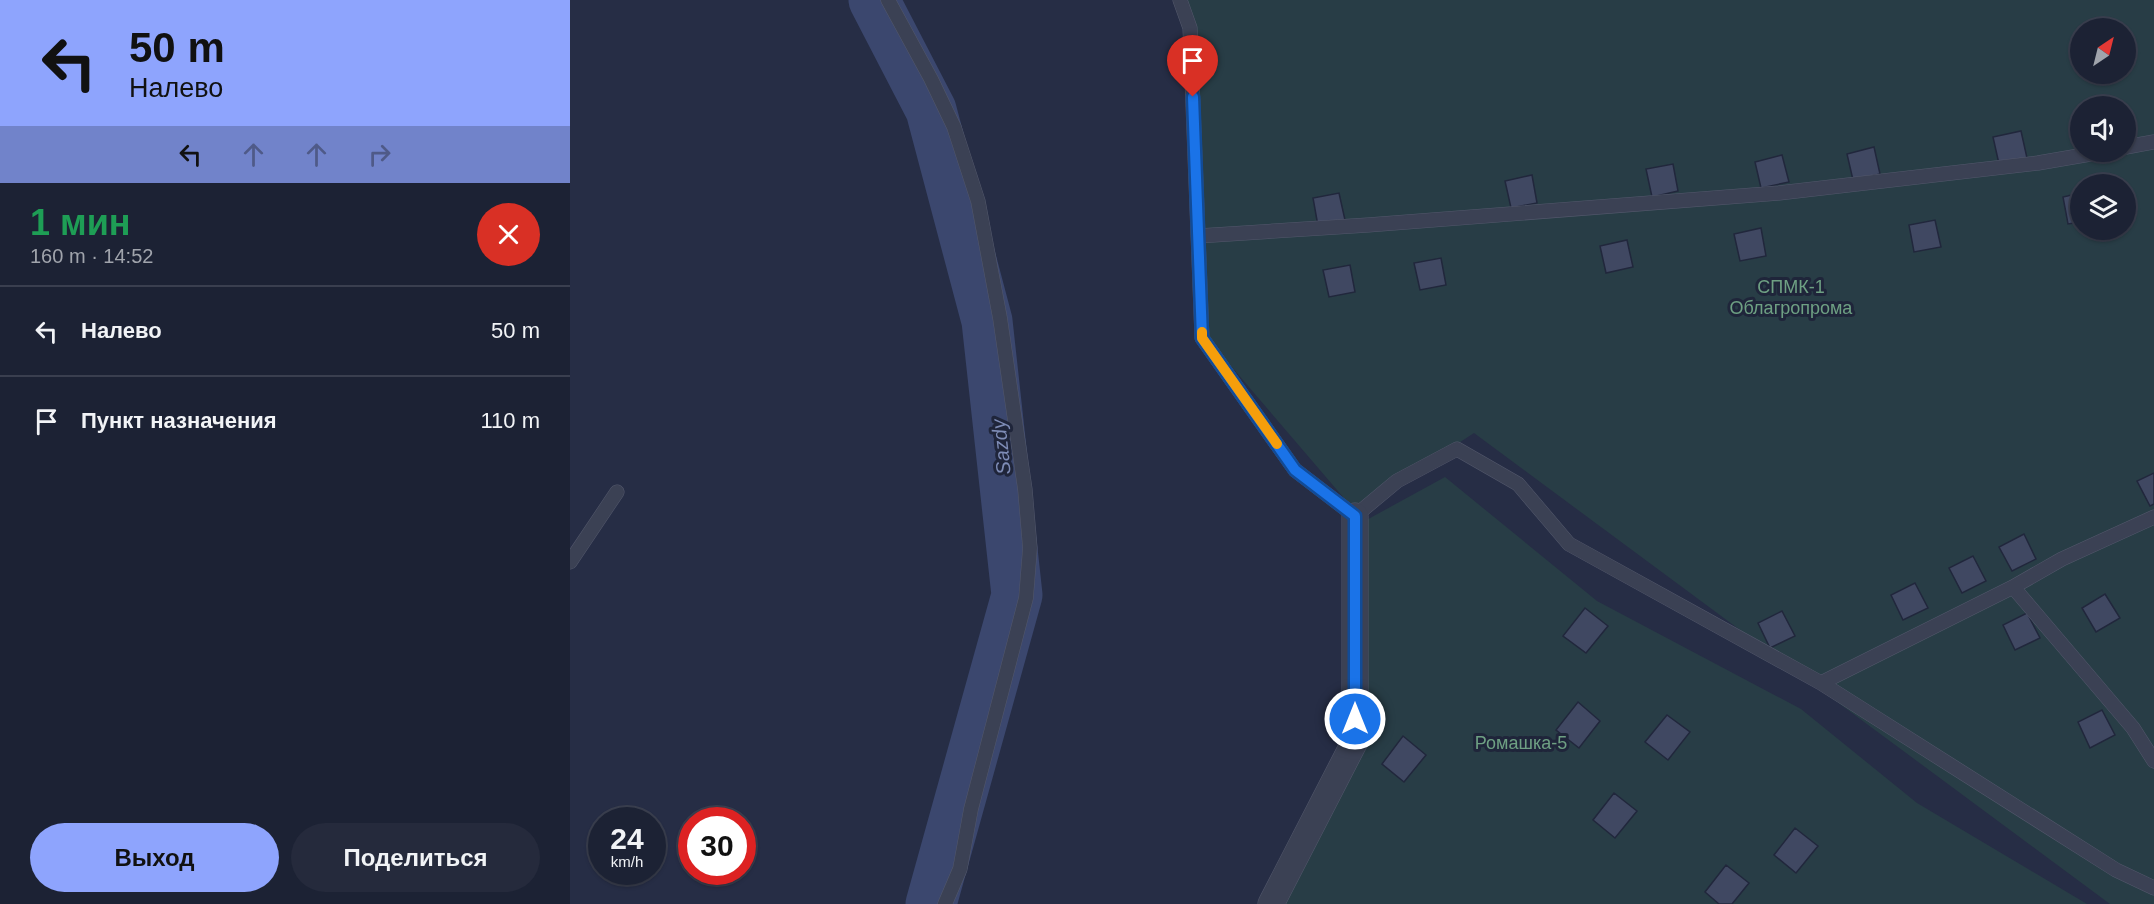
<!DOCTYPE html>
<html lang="ru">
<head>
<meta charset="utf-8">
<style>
	:root { --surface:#1c2234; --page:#252a3c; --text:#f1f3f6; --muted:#a0a4ac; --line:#3a3f4f; --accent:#8ea4fd }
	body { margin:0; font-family:Helvetica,sans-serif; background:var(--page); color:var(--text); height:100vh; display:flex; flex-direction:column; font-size:22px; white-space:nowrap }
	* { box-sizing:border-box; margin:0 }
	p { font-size:20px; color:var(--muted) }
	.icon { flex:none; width:33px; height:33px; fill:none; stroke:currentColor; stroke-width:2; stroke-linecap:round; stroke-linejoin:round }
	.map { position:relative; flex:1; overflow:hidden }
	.panel { display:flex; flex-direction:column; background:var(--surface); width:570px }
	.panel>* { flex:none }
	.guide { background:#8ea4fd; color:#111; overflow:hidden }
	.needle { width:39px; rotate:35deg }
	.tools { position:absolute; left:1500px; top:18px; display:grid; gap:12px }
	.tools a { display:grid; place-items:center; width:66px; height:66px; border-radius:50%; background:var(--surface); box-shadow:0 2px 4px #0004,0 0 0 2px var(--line); font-size:30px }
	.speed { position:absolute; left:18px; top:807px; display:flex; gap:12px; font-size:30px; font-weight:700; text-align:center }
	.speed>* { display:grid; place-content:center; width:78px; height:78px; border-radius:50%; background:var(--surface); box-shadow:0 2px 4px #0004,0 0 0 2px var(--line); line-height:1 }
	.speed small { font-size:15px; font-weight:400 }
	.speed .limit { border:9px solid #d22; background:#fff; color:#111 }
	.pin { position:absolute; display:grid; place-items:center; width:51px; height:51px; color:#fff; margin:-62px -26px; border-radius:50% 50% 50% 0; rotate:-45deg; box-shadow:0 0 6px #0007 }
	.pin .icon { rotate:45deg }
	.me { position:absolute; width:66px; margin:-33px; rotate:0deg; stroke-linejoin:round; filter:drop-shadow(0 0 4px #0008) }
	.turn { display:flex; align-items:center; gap:21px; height:126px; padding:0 30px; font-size:27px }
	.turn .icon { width:78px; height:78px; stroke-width:2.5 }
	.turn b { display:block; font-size:42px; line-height:51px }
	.lanes { display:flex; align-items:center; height:57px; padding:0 30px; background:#0003; justify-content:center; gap:30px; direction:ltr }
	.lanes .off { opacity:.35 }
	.round { display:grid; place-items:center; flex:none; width:63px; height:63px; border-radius:32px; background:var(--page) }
	.head { display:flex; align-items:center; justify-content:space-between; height:102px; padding:0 30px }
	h1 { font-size:36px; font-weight:700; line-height:45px; color:#1e9e55 }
	.primary-button { display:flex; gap:12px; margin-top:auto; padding:12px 30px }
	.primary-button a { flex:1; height:69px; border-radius:36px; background:var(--accent); color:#111; font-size:24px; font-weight:700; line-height:69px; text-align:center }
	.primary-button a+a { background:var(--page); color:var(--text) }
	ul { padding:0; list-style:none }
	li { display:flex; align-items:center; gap:18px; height:90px; padding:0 30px; border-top:2px solid var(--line) }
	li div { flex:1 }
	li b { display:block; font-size:22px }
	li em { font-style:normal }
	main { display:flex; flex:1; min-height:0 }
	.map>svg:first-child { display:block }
</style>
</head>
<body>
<main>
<section class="panel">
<div class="guide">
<div class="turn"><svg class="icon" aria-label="left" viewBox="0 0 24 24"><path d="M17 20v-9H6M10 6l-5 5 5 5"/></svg><div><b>50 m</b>Налево</div></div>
<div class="lanes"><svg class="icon" aria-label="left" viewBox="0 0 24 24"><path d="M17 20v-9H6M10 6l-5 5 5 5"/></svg><svg class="icon off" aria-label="ahead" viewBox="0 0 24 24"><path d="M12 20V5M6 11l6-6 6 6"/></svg><svg class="icon off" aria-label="ahead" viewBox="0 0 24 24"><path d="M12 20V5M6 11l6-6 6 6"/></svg><svg class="icon off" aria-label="right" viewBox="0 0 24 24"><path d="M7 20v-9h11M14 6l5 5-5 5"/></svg></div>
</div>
<div class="head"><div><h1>1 мин</h1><p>160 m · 14:52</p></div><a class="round" style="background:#d93025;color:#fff"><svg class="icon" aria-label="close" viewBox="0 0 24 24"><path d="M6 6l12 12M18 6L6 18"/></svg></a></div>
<ul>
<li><svg class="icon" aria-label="left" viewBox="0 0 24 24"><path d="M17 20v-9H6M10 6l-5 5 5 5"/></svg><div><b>Налево</b></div><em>50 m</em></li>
<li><svg class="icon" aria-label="arrive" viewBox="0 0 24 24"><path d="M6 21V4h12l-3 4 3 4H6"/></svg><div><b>Пункт назначения</b></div><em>110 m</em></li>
</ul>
<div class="primary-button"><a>Выход</a><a>Поделиться</a></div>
</section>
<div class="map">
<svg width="1584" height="904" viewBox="0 0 1584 904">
	<rect width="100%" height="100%" fill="#262d45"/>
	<!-- green -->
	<path fill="#283d46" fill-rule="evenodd" d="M 612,0 L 1584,0 L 1584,904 L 1540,904 L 904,433 L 785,511 L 637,338 ZM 1510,28 L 1556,28 L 1556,74 L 1510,74 ZM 1510,106 L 1556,106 L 1556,152 L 1510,152 ZM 1510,184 L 1556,184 L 1556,230 L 1510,230 Z
		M 875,477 L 1027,601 L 1231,709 L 1347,803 L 1517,904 L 700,904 L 790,745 L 791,523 Z"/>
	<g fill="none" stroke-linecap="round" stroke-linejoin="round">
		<!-- river -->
		<path stroke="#3b476e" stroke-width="51" d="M 304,0 L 361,110 L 417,321 L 447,595 L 361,904"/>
	</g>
	<!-- building -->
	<path fill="#404862" stroke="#21273c" stroke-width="1.5" d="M 1451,131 L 1457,158 L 1429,164 L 1423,137 Z
		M 1304,147 L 1310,174 L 1283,180 L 1277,154 Z
		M 1212,155 L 1219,182 L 1191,188 L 1185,162 Z
		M 1103,164 L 1108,191 L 1082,197 L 1076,169 Z
		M 962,175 L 967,203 L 941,208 L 935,181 Z
		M 769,193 L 775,220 L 748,226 L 743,198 Z
		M 1510,193 L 1510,222 L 1498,224 L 1493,197 Z
		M 1365,220 L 1371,247 L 1344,252 L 1339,225 Z
		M 1191,228 L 1196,256 L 1170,261 L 1164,234 Z
		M 1057,240 L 1063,267 L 1036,273 L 1030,246 Z
		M 871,258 L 876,285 L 850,290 L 844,263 Z
		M 780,265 L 785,292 L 759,297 L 753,270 Z
		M 1584,473 L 1584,504 L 1580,506 L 1567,481 Z
		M 1454,534 L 1466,559 L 1442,571 L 1429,547 Z
		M 1403,556 L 1416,581 L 1392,593 L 1379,568 Z
		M 1345,583 L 1358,608 L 1333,620 L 1321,595 Z
		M 1535,594 L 1550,618 L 1526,632 L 1512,608 Z
		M 1015,608 L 1038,626 L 1016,653 L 993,636 Z
		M 1212,611 L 1225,636 L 1200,648 L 1188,623 Z
		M 1457,613 L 1470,638 L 1445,650 L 1433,625 Z
		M 1008,702 L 1030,721 L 1009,748 L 986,730 Z
		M 1532,710 L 1545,735 L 1520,748 L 1508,722 Z
		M 1097,715 L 1120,732 L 1098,760 L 1075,742 Z
		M 833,736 L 856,755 L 834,782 L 812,764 Z
		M 1044,793 L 1067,811 L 1045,838 L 1023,820 Z
		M 1225,828 L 1248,846 L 1226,873 L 1204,855 Z
		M 1156,865 L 1179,883 L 1162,904 L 1149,904 L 1135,892 Z"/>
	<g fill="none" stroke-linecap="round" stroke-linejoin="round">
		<!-- service casing -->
		<g stroke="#53586c" stroke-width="15">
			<path id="service" d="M 318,0 L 361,79 L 384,127 L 408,201 L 430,318 L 455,489 L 460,548 L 456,598 L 401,809 L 390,869 L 375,904
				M 610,0 L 620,28 L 632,338 L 725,470 L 785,516 L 827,481 L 887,449 L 948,484 L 999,544 L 1251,683 L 1443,587 L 1492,559 L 1584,517
				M 1556,147 L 1584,142
				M 628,236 L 798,225 L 1209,193 L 1468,163 L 1532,152
				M 0,562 L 47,492
				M 1443,587 L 1563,728 L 1584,761
				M 1251,683 L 1546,870 L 1584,888"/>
		</g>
		<!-- minor casing -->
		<g stroke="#53586c" stroke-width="27">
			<path id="minor" d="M 701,904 L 785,741 L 785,516"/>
		</g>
		<!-- service -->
		<use href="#service" stroke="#3b4154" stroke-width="14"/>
		<!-- minor -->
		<use href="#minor" stroke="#3b4154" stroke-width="26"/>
	</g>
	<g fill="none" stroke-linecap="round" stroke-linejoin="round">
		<!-- route casing -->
		<g stroke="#114b97" stroke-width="15">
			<path id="route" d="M 623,97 L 632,338 L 725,470 L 785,516 L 785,719"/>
		</g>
		<!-- route -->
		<use href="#route" stroke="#1a73e8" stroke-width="10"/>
		<!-- slow -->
		<path stroke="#f59e0b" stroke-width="10" d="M 632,332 L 632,338 L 707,444"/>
	</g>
	<g text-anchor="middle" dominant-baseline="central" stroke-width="6" stroke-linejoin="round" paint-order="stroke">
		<!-- park labels -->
		<g font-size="18" fill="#6ea083" stroke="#1f253a">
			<text x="1221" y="287">СПМК-1<tspan x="1221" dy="21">Облагропрома</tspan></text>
			<text x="951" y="743">Ромашка-5</text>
		</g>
		<!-- water labels -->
		<g font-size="20" font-style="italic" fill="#7e8cb6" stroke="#1f253a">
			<text transform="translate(431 447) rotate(-96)">Sazdy</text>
		</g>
	</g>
</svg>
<div class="tools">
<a><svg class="needle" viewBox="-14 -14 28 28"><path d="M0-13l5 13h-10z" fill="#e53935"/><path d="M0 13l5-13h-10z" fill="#a0a4ac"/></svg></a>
<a><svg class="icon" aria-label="sound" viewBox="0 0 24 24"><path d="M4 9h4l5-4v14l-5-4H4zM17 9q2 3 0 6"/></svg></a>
<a><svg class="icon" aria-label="layers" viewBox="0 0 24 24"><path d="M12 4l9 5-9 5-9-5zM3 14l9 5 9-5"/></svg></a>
</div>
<div class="speed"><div>24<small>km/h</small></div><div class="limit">30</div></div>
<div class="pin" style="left:623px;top:97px;background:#d93025"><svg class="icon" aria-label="arrive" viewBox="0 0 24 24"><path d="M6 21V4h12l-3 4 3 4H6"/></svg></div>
<svg class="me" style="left:785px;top:719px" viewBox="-20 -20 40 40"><circle r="17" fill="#1a73e8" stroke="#fff" stroke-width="3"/><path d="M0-11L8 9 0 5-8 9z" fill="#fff"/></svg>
</div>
</main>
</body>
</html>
